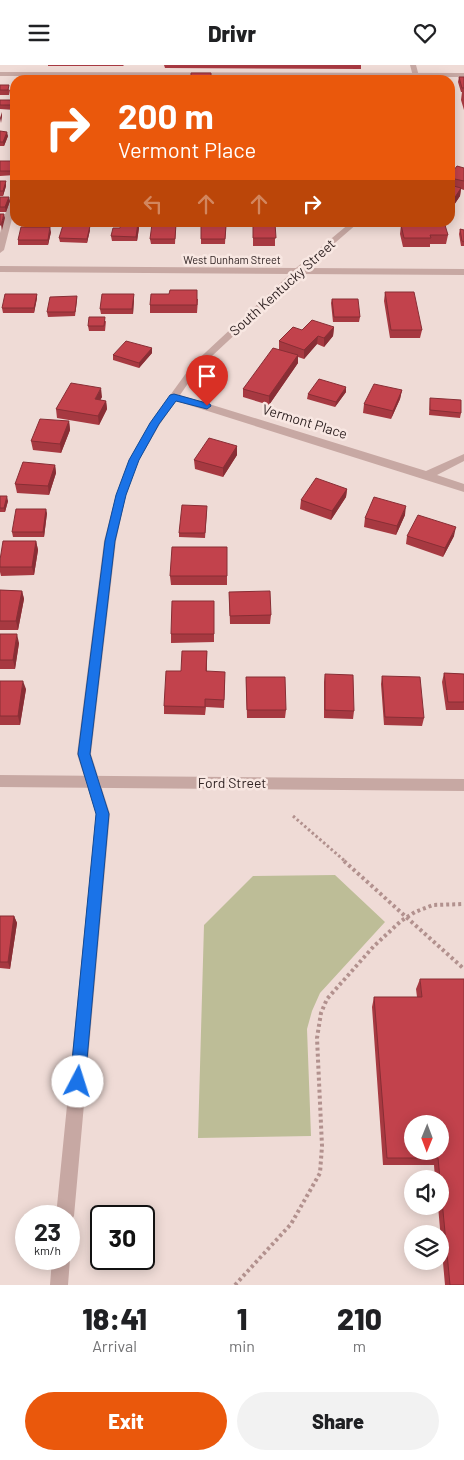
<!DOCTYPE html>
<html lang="en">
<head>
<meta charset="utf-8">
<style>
	:root { --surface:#fff; --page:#f2f2f2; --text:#202124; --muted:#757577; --accent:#ea580c }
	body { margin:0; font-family:Barlow,sans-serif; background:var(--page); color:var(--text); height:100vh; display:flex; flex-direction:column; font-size:19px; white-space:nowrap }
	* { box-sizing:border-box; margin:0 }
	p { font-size:16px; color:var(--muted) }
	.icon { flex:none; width:28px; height:28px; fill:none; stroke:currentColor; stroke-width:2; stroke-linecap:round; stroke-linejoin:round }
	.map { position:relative; height:1220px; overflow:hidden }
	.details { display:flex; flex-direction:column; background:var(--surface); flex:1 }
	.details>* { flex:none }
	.banner { position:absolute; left:10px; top:10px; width:445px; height:152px; border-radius:15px; box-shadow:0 2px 12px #0003; background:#ea580c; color:#fff; overflow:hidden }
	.needle { width:32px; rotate:181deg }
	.fabs { position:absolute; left:404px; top:1050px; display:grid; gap:10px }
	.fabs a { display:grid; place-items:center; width:45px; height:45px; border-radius:50%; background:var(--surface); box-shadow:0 2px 12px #0003; font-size:25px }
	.speed { position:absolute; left:15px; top:1140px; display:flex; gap:10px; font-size:25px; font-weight:700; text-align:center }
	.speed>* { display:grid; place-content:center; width:65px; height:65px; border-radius:50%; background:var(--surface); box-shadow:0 2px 12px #0003; line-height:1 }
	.speed small { font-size:12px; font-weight:400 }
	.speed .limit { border:2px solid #111; border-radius:8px; background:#fff; color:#111 }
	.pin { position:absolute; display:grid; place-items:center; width:42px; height:42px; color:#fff; margin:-51px -21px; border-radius:50% 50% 50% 0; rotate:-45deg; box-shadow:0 0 5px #0007 }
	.pin .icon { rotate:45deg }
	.me { position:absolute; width:55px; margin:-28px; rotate:5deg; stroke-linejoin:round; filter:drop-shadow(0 0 4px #0008) }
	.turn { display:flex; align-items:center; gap:18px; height:105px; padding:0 25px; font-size:22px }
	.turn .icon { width:65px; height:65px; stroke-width:2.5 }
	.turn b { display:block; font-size:35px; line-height:42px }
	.lanes { display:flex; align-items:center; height:48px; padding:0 25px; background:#0003; justify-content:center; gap:25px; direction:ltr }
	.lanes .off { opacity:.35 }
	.eta { display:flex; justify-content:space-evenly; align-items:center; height:85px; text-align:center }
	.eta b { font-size:30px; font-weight:800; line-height:35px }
	.action { display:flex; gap:10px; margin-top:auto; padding:10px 25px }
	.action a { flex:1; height:58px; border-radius:30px; background:var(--accent); color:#fff; font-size:20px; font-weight:800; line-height:58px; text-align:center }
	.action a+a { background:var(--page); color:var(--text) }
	header { display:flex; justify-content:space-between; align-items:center; height:65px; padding:0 25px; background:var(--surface); font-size:22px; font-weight:800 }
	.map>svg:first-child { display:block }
</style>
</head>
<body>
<header><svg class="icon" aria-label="menu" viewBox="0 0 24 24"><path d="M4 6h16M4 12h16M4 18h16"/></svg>Drivr<svg class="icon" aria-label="heart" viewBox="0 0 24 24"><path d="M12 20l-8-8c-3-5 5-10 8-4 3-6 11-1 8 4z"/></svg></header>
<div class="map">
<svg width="464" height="1220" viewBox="0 0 464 1220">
	<rect width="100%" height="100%" fill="#efdbd6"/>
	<!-- green -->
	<path fill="#bdbd97" d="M 335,810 L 385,857 L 320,928 L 312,946 L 307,964 L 311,1071 L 198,1073 L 204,860 L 253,811 Z"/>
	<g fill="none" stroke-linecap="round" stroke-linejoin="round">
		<!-- path-far1 -->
		<path stroke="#b2918e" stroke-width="3" stroke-dasharray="2.5 2.5" stroke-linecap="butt" d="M 293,751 L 346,797"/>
		<!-- path -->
		<path stroke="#b2918e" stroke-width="4" stroke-dasharray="3 3" stroke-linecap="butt" d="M 344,796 L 464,904
			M 235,1220 L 291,1159 L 320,1108 L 322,1081 L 317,973 L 321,948 L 327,934 L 374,881 L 401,856 L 415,847 L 433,840 L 464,839"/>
		<!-- service -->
		<path fill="#c7a8a3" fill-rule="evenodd" d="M 0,7 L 464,8 L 464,12 L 0,11 Z
			M 12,124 L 15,124 L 15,142 L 4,185 L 0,188 L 0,168 Z"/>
		<!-- minor -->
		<path fill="#c7a8a3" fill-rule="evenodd" d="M 410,0 L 416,0 L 420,15 L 414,15 Z
			M 350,158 L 358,158 L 306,203 L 464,204 L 464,210 L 300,209 L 198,304 L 180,330 L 426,406 L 464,389 L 464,396 L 437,410 L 464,419 L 464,427 L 176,336 L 160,359 L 139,395 L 126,430 L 116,476 L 91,689 L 110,749 L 74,1151 L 69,1158 L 69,1151 L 56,1151 L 96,749 L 77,689 L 104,476 L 116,430 L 129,395 L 150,358 L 192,300 L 290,209 L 0,207 L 0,201 L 296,203 Z
			M 69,1191 L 70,1194 L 68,1220 L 50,1220 L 52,1194 L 69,1194 Z"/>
		<!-- tertiary -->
		<path fill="#c7a8a3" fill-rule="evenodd" d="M 0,710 L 464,714 L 464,726 L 0,722 Z"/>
	</g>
	<!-- wall -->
	<path fill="#a73941" d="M 48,0 L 124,0 L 123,1 L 48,1 Z
		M 164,0 L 361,0 L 361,4 L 165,3 Z
		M 459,12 L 464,12 L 464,45 L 461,35 L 462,27 L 461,27 L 458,17 Z
		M 0,20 L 10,25 L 9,30 L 0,30 Z
		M 0,35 L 15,35 L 15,45 L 0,44 Z
		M 0,66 L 8,71 L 4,81 L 0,81 Z
		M 0,96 L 15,96 L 15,110 L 0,111 Z
		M 464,103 L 464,125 L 461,124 L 460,131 L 450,146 L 450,110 Z
		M 0,116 L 6,121 L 3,131 L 0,131 Z
		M 0,132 L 10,136 L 6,147 L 0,147 Z
		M 138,158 L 139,163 L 137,176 L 112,176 L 111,171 L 120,163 Z
		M 235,158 L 275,158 L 275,181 L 253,181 L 253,162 L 235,162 Z
		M 176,159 L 175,179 L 151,179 L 150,174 Z
		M 401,160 L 448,170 L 446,179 L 430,179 L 430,182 L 403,182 L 400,169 Z
		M 201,161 L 226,161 L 225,179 L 201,179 Z
		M 460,164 L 464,165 L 464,181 L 461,181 L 459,169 Z
		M 90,165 L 87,178 L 60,177 L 59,173 Z
		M 51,167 L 48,180 L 18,180 L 18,175 Z
		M 385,227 L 422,265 L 420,273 L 390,273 L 384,236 Z
		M 37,229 L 37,233 L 34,248 L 3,248 L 2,243 Z
		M 169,229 L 198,234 L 197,248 L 150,248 L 150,240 Z
		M 77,231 L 77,236 L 75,251 L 48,252 L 47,247 Z
		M 134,234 L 133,249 L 101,249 L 100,244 Z
		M 332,234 L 360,252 L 359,257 L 333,257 L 331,238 Z
		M 106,256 L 105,266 L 89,266 L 88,261 Z
		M 334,262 L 333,271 L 324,282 L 317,279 L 304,294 L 298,292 L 298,298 L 269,340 L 243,332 L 243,324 L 279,284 L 279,276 L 302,265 Z
		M 152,283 L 152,288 L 139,303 L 113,295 L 113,290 Z
		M 402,325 L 400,334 L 391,354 L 363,348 L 364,339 Z
		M 346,327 L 335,342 L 307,334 L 308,329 Z
		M 102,332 L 100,335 L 106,336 L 107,344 L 99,360 L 57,353 L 56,344 Z
		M 430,333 L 461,348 L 460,353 L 429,350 Z
		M 69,356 L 70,365 L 61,388 L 33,385 L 31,376 Z
		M 237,381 L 237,390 L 223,412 L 195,404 L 194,395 Z
		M 55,400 L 56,408 L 49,430 L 17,428 L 15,419 Z
		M 347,424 L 346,432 L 331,455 L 300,444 L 301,435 Z
		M 0,431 L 8,436 L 5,447 L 0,447 Z
		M 207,445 L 205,473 L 179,472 L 179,468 Z
		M 47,448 L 44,472 L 13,472 L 12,467 Z
		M 405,450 L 396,470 L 364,462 L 365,453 Z
		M 407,471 L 454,471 L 443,492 L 406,479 Z
		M 36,476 L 38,485 L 34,510 L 1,511 L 0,507 L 0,495 Z
		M 227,482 L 227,520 L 171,520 L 170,511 Z
		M 0,525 L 22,526 L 24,534 L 18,565 L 0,565 Z
		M 229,527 L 271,550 L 270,559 L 230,559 Z
		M 214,536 L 214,577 L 171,578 L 171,569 Z
		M 0,569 L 19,578 L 15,604 L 0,604 Z
		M 207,586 L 207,606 L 225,615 L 224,643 L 206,642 L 205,650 L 164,649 L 164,641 L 181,606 Z
		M 444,608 L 464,609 L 464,645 L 446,645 L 442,617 Z
		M 325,609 L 354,646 L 353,654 L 324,653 L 324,617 Z
		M 382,611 L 424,653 L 422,661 L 384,660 L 381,619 Z
		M 246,612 L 286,645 L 285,653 L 247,653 Z
		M 0,616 L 26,624 L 20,660 L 0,660 Z
		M 0,851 L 14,851 L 17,858 L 10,904 L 0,903 Z
		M 420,914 L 464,1220 L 445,1220 L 438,1141 L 440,1141 L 440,1114 L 435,1114 L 434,1100 L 383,1100 L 372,942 L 374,932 L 417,932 L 416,924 Z"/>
	<!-- shaded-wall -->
	<path fill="#882e35" d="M 2,47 L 2,52 L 1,58 L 0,53 Z
		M 7,67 L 8,71 L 4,81 L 3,77 Z
		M 6,116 L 6,121 L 3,131 L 3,126 Z
		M 461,123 L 460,131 L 450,146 L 450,140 Z
		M 9,132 L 10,136 L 6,147 L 5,142 Z
		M 4,149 L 5,153 L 2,165 L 1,160 Z
		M 138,158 L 139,163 L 137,176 L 136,172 Z
		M 90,161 L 90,165 L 87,178 L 87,174 Z
		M 50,162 L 51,167 L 48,180 L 48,175 Z
		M 37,229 L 37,233 L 34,248 L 34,243 Z
		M 134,229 L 134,234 L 133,249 L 132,244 Z
		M 334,262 L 333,271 L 324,282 L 324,273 Z
		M 318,271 L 317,279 L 304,294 L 304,285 Z
		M 152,283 L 152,288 L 139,303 L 139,298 Z
		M 298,290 L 298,298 L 269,340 L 269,331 Z
		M 346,322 L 346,327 L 335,342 L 336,337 Z
		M 101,323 L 102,332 L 96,343 L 95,334 Z
		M 402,325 L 400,334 L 391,354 L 393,346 Z
		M 106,336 L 107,344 L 99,360 L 98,351 Z
		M 69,356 L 70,365 L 61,388 L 60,379 Z
		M 237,381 L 237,390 L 223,412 L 223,403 Z
		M 55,400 L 56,408 L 49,430 L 48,421 Z
		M 347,424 L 346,432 L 331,455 L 332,446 Z
		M 7,431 L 8,436 L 5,447 L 4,443 Z
		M 406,441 L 405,450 L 396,470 L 397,461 Z
		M 46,444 L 47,448 L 44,472 L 43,467 Z
		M 456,462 L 454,471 L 443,492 L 445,483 Z
		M 36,476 L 38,485 L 34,510 L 32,502 Z
		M 22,526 L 24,534 L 18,565 L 16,556 Z
		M 17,569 L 19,578 L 15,604 L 13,595 Z
		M 23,616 L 26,624 L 20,660 L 18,651 Z
		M 14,851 L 17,858 L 10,904 L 8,897 Z"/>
	<!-- building -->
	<path fill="#c2424c" stroke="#882e35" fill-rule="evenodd" d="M 191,8 L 211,8 L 211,15 L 191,15 Z
		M 459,12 L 464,12 L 464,23 L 462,23 Z
		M 0,20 L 9,20 L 8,25 L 0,25 Z
		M 0,35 L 15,35 L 15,38 L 14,40 L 0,40 Z
		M 0,66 L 7,67 L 3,77 L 0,77 Z
		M 0,96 L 15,96 L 15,106 L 0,106 Z
		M 457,101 L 464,103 L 464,116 L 450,113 L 450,110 Z
		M 0,116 L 6,116 L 3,126 L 0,126 Z
		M 450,120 L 461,123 L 450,140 Z
		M 0,132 L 9,132 L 5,142 L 0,142 Z
		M 0,149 L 4,149 L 1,160 L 0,160 Z
		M 121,158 L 138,158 L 136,172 L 111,171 L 113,163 L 120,163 Z
		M 253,158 L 275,158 L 276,173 L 253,173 Z
		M 152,159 L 176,159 L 175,174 L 150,174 Z
		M 63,160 L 90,161 L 87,174 L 59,173 Z
		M 401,160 L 445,160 L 448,170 L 430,170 L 431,173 L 404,173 Z
		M 201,161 L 226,161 L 225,174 L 201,174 Z
		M 21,162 L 50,162 L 48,175 L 18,175 Z
		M 460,164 L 464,165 L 464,177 L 462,176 Z
		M 170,225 L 197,225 L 197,240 L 150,240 L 151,229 L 169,229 Z
		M 385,227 L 414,227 L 422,265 L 391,265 Z
		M 5,229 L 37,229 L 34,243 L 2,243 Z
		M 102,229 L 134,229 L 132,244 L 100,244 Z
		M 77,231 L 75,247 L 47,247 L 50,232 Z
		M 332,234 L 358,234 L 360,252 L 334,252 Z
		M 89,252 L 105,252 L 104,261 L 88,261 Z
		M 312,255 L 334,262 L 324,273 L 318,271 L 304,285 L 279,276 L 293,262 L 302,265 Z
		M 126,276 L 152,283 L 139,298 L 113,290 Z
		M 273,283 L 298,290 L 269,331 L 243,324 Z
		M 319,314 L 346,322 L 336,337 L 308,329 Z
		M 71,318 L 101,323 L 95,334 L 106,336 L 98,351 L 56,344 Z
		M 374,319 L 402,325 L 393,346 L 364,339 Z
		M 430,333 L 461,335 L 461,348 L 430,345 Z
		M 40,354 L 69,356 L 60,379 L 31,376 Z
		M 209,373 L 237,381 L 223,403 L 194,395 Z
		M 23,397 L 55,400 L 48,421 L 15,419 Z
		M 316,413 L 347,424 L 332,446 L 301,435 Z
		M 0,431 L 7,431 L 4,443 L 0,443 Z
		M 374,432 L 406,441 L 397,461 L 365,453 Z
		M 182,440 L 207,441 L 205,468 L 179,468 Z
		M 16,444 L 46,444 L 43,467 L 12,467 Z
		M 418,450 L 456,462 L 445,483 L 407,471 Z
		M 3,476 L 36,476 L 32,502 L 0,502 L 0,495 Z
		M 172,482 L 227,482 L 227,511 L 170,511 Z
		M 0,525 L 22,526 L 16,556 L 0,556 Z
		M 270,526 L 271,550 L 230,551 L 229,527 Z
		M 172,536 L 214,536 L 214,569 L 171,569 Z
		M 0,569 L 17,569 L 13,595 L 0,595 Z
		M 182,586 L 207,586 L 206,606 L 225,607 L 224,635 L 205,634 L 205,642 L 164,641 L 166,606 L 181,606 Z
		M 444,608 L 464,609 L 464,637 L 448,637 Z
		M 325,609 L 353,610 L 354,646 L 325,645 Z
		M 382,611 L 420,612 L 424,653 L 385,652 Z
		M 246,612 L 285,612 L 286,645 L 247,645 Z
		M 0,616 L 23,616 L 18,651 L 0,651 Z
		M 0,851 L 14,851 L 8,897 L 0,897 Z
		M 420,914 L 464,914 L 464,1220 L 450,1220 L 438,1093 L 387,1093 L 374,932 L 422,932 ZM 412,1059 L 440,1059 L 440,1086 L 412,1086 Z"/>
	<!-- route -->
	<path fill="#1a73e8" stroke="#114b97" d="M 174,329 L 210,339 L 211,341 L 207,344 L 176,336 L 159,359 L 139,395 L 126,430 L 115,476 L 90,689 L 109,749 L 85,1017 L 83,1022 L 78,1024 L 72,1022 L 70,1017 L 96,749 L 78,689 L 105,476 L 116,430 L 129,395 L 150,358 L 170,330 Z"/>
	<g text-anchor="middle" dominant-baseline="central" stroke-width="5" stroke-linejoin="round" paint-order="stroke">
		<!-- far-street labels -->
		<g font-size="11" fill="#322525" stroke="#f8e7e2">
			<text x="232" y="194">West Dunham Street</text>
		</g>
		<!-- street labels -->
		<g font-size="14" fill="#322525" stroke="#f8e7e2">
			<text transform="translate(282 222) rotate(-42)">South Kentucky Street</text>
			<text transform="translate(305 356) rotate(17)">Vermont Place</text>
			<text x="232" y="717">Ford Street</text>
		</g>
	</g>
</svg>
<div class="fabs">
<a><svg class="needle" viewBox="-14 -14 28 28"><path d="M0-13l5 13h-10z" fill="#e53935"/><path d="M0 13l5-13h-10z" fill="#757577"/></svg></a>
<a><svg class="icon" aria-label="sound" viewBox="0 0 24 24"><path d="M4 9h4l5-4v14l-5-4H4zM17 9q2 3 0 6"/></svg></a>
<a><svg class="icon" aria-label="layers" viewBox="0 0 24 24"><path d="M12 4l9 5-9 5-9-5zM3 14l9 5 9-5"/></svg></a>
</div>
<div class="speed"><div>23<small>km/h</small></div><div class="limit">30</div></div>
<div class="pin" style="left:207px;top:341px;background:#d93025"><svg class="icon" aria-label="arrive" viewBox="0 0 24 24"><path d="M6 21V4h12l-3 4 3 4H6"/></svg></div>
<svg class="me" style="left:78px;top:1017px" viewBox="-20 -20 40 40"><circle r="19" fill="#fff"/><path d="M0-13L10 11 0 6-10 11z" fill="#1a73e8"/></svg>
<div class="banner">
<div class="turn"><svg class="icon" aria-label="right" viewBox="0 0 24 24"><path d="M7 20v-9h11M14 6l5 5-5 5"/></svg><div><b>200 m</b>Vermont Place</div></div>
<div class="lanes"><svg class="icon off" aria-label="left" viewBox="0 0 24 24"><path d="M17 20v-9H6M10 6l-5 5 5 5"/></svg><svg class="icon off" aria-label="ahead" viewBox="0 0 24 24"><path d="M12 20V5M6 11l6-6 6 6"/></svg><svg class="icon off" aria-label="ahead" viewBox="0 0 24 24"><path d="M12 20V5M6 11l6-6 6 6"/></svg><svg class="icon" aria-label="right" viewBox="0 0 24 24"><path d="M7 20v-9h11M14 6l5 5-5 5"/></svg></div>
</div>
</div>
<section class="details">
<div class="eta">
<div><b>18:41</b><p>Arrival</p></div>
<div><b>1</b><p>min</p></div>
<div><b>210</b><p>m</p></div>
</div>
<div class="action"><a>Exit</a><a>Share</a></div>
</section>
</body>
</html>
